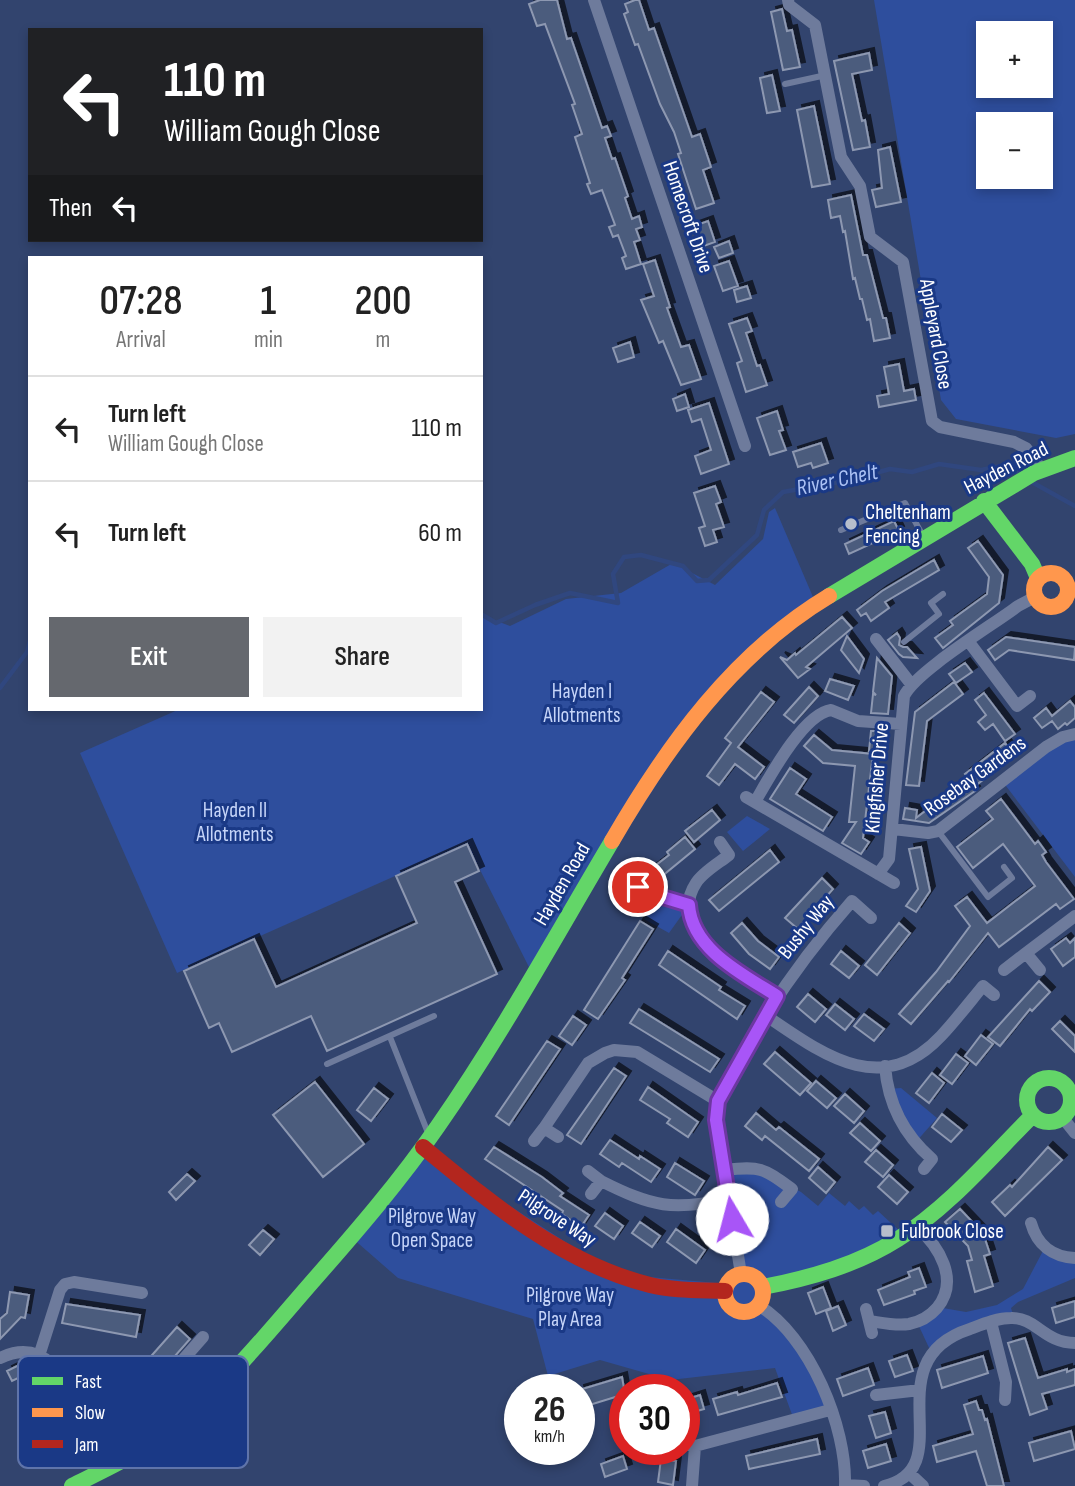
<!DOCTYPE html>
<html lang="en">
<head>
<meta charset="utf-8">
<style>
	:root { --surface:#fff; --page:#f2f2f2; --text:#222; --muted:#767676; --line:#e0e0e0; --accent:#65686e }
	body { margin:0; font-family:"Sofia Sans Condensed",sans-serif; background:var(--page); color:var(--text); height:100vh; display:flex; flex-direction:column; font-size:26px; white-space:nowrap }
	* { box-sizing:border-box; margin:0 }
	p { font-size:23px; color:var(--muted) }
	.icon { flex:none; width:38px; height:38px; fill:none; stroke:currentColor; stroke-width:2; stroke-linecap:round; stroke-linejoin:round }
	.map { position:relative; flex:1; overflow:hidden }
	.details { position:absolute; left:28px; top:256px; width:455px; height:455px; display:flex; flex-direction:column; background:var(--surface); border-radius:0px; box-shadow:0 4px 10px #0003 }
	.details>* { flex:none }
	.top-card { position:absolute; left:28px; top:28px; width:455px; height:214px; border-radius:0px; box-shadow:0 4px 10px #0003; background:#202124; color:#fff; overflow:hidden }
	.fabs { position:absolute; left:976px; top:21px; display:grid; gap:14px }
	.fabs a { display:grid; place-items:center; width:77px; height:77px; border-radius:0px; background:var(--surface); box-shadow:0 4px 10px #0003; font-size:35px }
	.speed { position:absolute; left:504px; top:1374px; display:flex; gap:14px; font-size:35px; font-weight:700; text-align:center }
	.speed>* { display:grid; place-content:center; width:91px; height:91px; border-radius:50%; background:var(--surface); box-shadow:0 4px 10px #0003; line-height:1 }
	.speed small { font-size:18px; font-weight:400 }
	.speed .limit { border:10px solid #d22; background:#fff; color:#111 }
	.pin { position:absolute; display:grid; place-items:center; width:60px; height:60px; color:#fff; margin:-30px; border:4px solid #fff; border-radius:50%; box-shadow:0 2px 7px #0007 }
	.me { position:absolute; width:77px; margin:-38px; rotate:352deg; stroke-linejoin:round; filter:drop-shadow(0 0 5px #0008) }
	.turn { display:flex; align-items:center; gap:24px; height:147px; padding:0 21px; font-size:32px }
	.turn .icon { width:91px; height:91px; stroke-width:2.5 }
	.turn b { display:block; font-size:49px; line-height:60px }
	.then { display:flex; align-items:center; height:66px; padding:0 21px; background:#0003; gap:14px; font-size:26px }
	.eta { display:flex; justify-content:space-evenly; align-items:center; height:119px; text-align:center }
	.eta b { font-size:42px; font-weight:600; line-height:49px }
	.action { display:flex; gap:14px; margin-top:auto; padding:14px 21px }
	.action a { flex:1; height:80px; border-radius:0px; background:var(--accent); color:#fff; font-size:28px; font-weight:600; line-height:80px; text-align:center }
	.action a+a { background:var(--page); color:var(--text) }
	ul { padding:0; list-style:none }
	li { display:flex; align-items:center; gap:21px; height:105px; padding:0 21px; border-top:2px solid var(--line) }
	li div { flex:1 }
	li b { display:block; font-size:26px }
	li em { font-style:normal }
	.map>svg:first-child { display:block }
</style>
</head>
<body>
<div class="map">
<svg width="1075" height="1486" viewBox="0 0 1075 1486">
	<defs>
		<filter id="shadow"><feDropShadow dx="5" dy="-5" stdDeviation="0" flood-color="#0009"/></filter>
	</defs>
	<rect width="100%" height="100%" fill="#32446e"/>
	<!-- green -->
	<path fill="#2e4e9d" fill-rule="evenodd" d="M 874,0 L 1075,0 L 1075,434 L 1056,438 L 956,419 L 941,400 ZM 989,33 L 1041,33 L 1041,86 L 989,86 ZM 1041,124 L 1041,177 L 989,177 L 989,124 Z
		M 775,508 L 816,604 L 714,694 L 534,977 L 467,844 L 177,973 L 80,753 L 180,709 L 481,709 L 481,615 L 510,626 L 566,599 L 621,593 L 673,563 L 715,585 L 763,539 L 769,512 Z
		M 1075,734 L 1075,877 L 1003,782 Z
		M 747,816 L 770,829 L 743,851 L 727,832 Z
		M 656,895 L 689,905 L 669,933 L 644,919 Z
		M 901,1088 L 937,1118 L 915,1143 L 888,1089 Z
		M 423,1147 L 439,1160 L 615,1274 L 728,1284 L 741,1274 L 725,1170 L 753,1167 L 801,1192 L 818,1206 L 829,1193 L 845,1206 L 849,1201 L 859,1210 L 864,1206 L 873,1215 L 878,1211 L 904,1235 L 763,1295 L 761,1302 L 784,1324 L 830,1410 L 794,1420 L 775,1368 L 670,1380 L 600,1360 L 548,1376 L 533,1319 L 398,1278 L 351,1237 Z
		M 1045,1247 L 1075,1258 L 1075,1278 L 1018,1302 L 1011,1308 L 1014,1318 L 991,1322 L 931,1352 L 917,1322 L 937,1307 L 966,1312 L 997,1305 L 1023,1289 Z"/>
	<g fill="none" stroke-linecap="round" stroke-linejoin="round">
		<!-- stream -->
		<path stroke="#30477f" stroke-width="4.5" d="M 1030,481 L 1075,506
			M 481,614 L 496,623 L 535,605 L 570,593 L 618,603 L 613,574 L 624,557 L 641,555 L 683,566 L 697,581 L 709,580 L 757,535 L 764,510 L 783,492 L 850,480 L 890,469 L 912,472 L 939,464 L 981,470 L 1006,465 L 1020,474
			M 0,688 L 27,652 L 30,641"/>
	</g>
	<!-- building -->
	<path fill="#4c5b7d" stroke="#8d98b1" stroke-width="2" filter="url(#shadow)" d="M 540,0 L 557,0 L 567,39 L 571,38 L 602,128 L 607,126 L 611,136 L 605,138 L 612,159 L 615,158 L 628,196 L 625,198 L 632,219 L 639,216 L 642,227 L 636,229 L 640,240 L 634,242 L 641,264 L 626,269 L 622,258 L 626,256 L 618,235 L 613,237 L 609,227 L 615,225 L 602,190 L 591,194 L 587,184 L 590,183 L 575,137 L 582,134 L 572,105 L 575,104 L 545,24 L 537,26 L 529,4 Z
		M 635,0 L 639,0 L 649,30 L 654,28 L 692,137 L 700,134 L 711,167 L 703,170 L 714,203 L 696,209 L 678,154 L 681,153 L 674,132 L 660,104 L 638,44 L 635,45 L 624,14 L 628,12 L 625,4 Z
		M 782,9 L 787,31 L 792,30 L 800,67 L 783,70 L 771,12 Z
		M 869,53 L 872,70 L 852,74 L 862,121 L 865,120 L 870,147 L 853,150 L 834,61 Z
		M 772,75 L 780,111 L 767,113 L 760,78 Z
		M 814,106 L 830,184 L 812,187 L 797,110 Z
		M 890,147 L 901,202 L 876,207 L 872,190 L 882,188 L 878,150 Z
		M 851,195 L 863,255 L 867,255 L 883,318 L 886,318 L 890,338 L 874,341 L 870,319 L 867,320 L 862,299 L 860,299 L 855,278 L 853,279 L 845,231 L 843,232 L 840,216 L 831,218 L 828,200 Z
		M 708,221 L 715,242 L 701,247 L 694,226 Z
		M 729,241 L 733,253 L 719,258 L 714,247 Z
		M 655,260 L 670,307 L 667,308 L 681,347 L 689,345 L 701,379 L 681,385 L 663,341 L 659,343 L 641,300 L 654,296 L 643,264 Z
		M 729,261 L 738,286 L 723,291 L 714,266 Z
		M 747,286 L 751,298 L 737,302 L 734,290 Z
		M 747,318 L 752,331 L 746,333 L 757,366 L 760,365 L 767,385 L 746,392 L 737,363 L 742,361 L 729,324 Z
		M 630,342 L 634,357 L 618,362 L 613,348 Z
		M 899,364 L 904,391 L 914,389 L 916,400 L 879,407 L 877,396 L 889,394 L 884,367 Z
		M 685,394 L 689,407 L 677,411 L 673,399 Z
		M 709,403 L 729,464 L 701,474 L 695,456 L 711,450 L 701,419 L 692,422 L 688,410 Z
		M 777,411 L 783,430 L 779,431 L 786,450 L 770,455 L 757,418 Z
		M 821,443 L 828,463 L 813,468 L 811,463 L 798,467 L 793,452 Z
		M 715,486 L 721,502 L 716,504 L 724,527 L 713,530 L 717,542 L 705,546 L 699,528 L 705,526 L 694,493 Z
		M 894,521 L 899,531 L 849,554 L 845,544 Z
		M 978,541 L 1003,575 L 999,603 L 943,648 L 935,638 L 953,625 L 950,621 L 987,594 L 989,577 L 968,548 Z
		M 934,560 L 939,570 L 885,602 L 889,608 L 871,621 L 866,613 L 861,616 L 857,610 L 882,591 Z
		M 842,617 L 852,628 L 806,667 L 810,669 L 798,678 L 780,657 L 787,660 L 795,653 L 796,655 Z
		M 897,633 L 900,638 L 899,645 L 903,647 L 907,647 L 917,658 L 903,657 L 899,654 L 888,640 Z
		M 847,636 L 864,659 L 859,673 L 841,650 Z
		M 1006,637 L 1075,647 L 1074,660 L 1009,650 L 995,660 L 988,650 Z
		M 877,658 L 892,676 L 888,714 L 871,713 L 873,694 L 876,695 L 873,692 Z
		M 965,663 L 972,672 L 956,683 L 949,674 Z
		M 830,679 L 854,686 L 848,700 L 825,691 Z
		M 954,682 L 963,694 L 927,721 L 919,786 L 906,785 L 915,712 Z
		M 809,687 L 818,696 L 794,723 L 784,715 Z
		M 761,692 L 774,702 L 738,747 L 764,767 L 755,779 L 735,764 L 719,785 L 707,776 L 731,743 L 725,738 Z
		M 984,693 L 1015,734 L 1005,741 L 993,724 L 985,730 L 978,722 L 986,715 L 975,700 Z
		M 1070,701 L 1075,707 L 1075,718 L 1067,725 L 1065,723 L 1058,729 L 1052,721 L 1042,728 L 1034,718 L 1046,708 L 1052,716 Z
		M 871,731 L 882,731 L 881,752 L 869,751 Z
		M 814,735 L 832,750 L 873,754 L 863,838 L 869,842 L 861,854 L 842,843 L 856,822 L 849,822 L 855,766 L 823,763 L 804,746 Z
		M 1005,743 L 1015,755 L 975,786 L 965,774 Z
		M 790,768 L 806,779 L 796,794 L 832,817 L 823,831 L 770,799 Z
		M 967,779 L 975,791 L 929,823 L 903,819 L 905,808 L 917,810 L 916,818 Z
		M 1001,799 L 1035,844 L 1038,841 L 1046,852 L 1042,855 L 1046,862 L 1074,899 L 1060,909 L 1056,904 L 999,947 L 988,933 L 949,982 L 948,981 L 911,1024 L 899,1014 L 936,972 L 970,926 L 955,906 L 967,897 L 987,923 L 1035,886 L 1003,844 L 973,868 L 957,847 L 993,819 L 986,811 Z
		M 712,810 L 720,820 L 694,842 L 685,831 Z
		M 685,837 L 695,849 L 650,886 L 642,876 L 669,855 L 667,852 Z
		M 467,844 L 479,871 L 455,882 L 497,974 L 327,1051 L 311,1016 L 232,1052 L 219,1023 L 209,1028 L 184,971 L 254,939 L 276,987 L 417,923 L 396,876 Z
		M 921,847 L 930,891 L 916,912 L 906,906 L 918,889 L 909,849 Z
		M 770,850 L 779,862 L 719,911 L 709,900 Z
		M 822,878 L 833,889 L 798,929 L 785,918 Z
		M 640,921 L 653,929 L 622,978 L 625,980 L 598,1019 L 584,1010 Z
		M 742,923 L 758,941 L 779,957 L 770,969 L 749,954 L 731,933 Z
		M 899,923 L 910,933 L 877,975 L 865,965 Z
		M 1066,938 L 1070,943 L 1075,938 L 1075,957 L 1063,966 L 1051,949 Z
		M 668,951 L 721,987 L 719,990 L 745,1006 L 737,1019 L 659,965 Z
		M 841,951 L 859,966 L 849,978 L 831,964 Z
		M 1039,981 L 1050,992 L 1032,1011 L 1030,1009 L 1000,1046 L 988,1037 Z
		M 808,994 L 826,1009 L 815,1022 L 797,1007 Z
		M 835,1004 L 854,1019 L 845,1030 L 826,1015 Z
		M 639,1009 L 719,1059 L 710,1072 L 630,1023 Z
		M 864,1014 L 884,1029 L 874,1041 L 854,1026 Z
		M 573,1016 L 586,1025 L 572,1045 L 559,1036 Z
		M 1060,1021 L 1075,1036 L 1075,1052 L 1052,1029 Z
		M 981,1035 L 993,1044 L 976,1065 L 965,1056 Z
		M 547,1041 L 560,1049 L 509,1125 L 496,1116 Z
		M 775,1052 L 811,1083 L 800,1095 L 764,1064 Z
		M 956,1054 L 968,1063 L 952,1084 L 940,1075 Z
		M 614,1068 L 626,1076 L 581,1144 L 567,1135 Z
		M 932,1073 L 944,1083 L 929,1103 L 916,1093 Z
		M 816,1081 L 836,1098 L 827,1108 L 807,1091 Z
		M 315,1082 L 364,1144 L 323,1177 L 273,1115 Z
		M 648,1087 L 698,1122 L 688,1137 L 667,1123 L 670,1119 L 640,1100 Z
		M 374,1088 L 388,1099 L 371,1121 L 357,1110 Z
		M 845,1094 L 864,1111 L 854,1123 L 834,1106 Z
		M 756,1113 L 776,1130 L 779,1127 L 819,1159 L 809,1171 L 765,1136 L 762,1140 L 745,1126 Z
		M 942,1114 L 962,1130 L 951,1142 L 932,1127 Z
		M 860,1123 L 880,1141 L 871,1151 L 850,1133 Z
		M 610,1140 L 639,1159 L 640,1156 L 660,1169 L 651,1182 L 622,1163 L 619,1167 L 600,1154 Z
		M 494,1147 L 542,1177 L 563,1193 L 560,1196 L 589,1215 L 581,1227 L 562,1214 L 563,1211 L 485,1159 Z
		M 1048,1147 L 1062,1160 L 1005,1216 L 992,1202 L 1010,1185 L 1012,1187 Z
		M 876,1150 L 893,1165 L 883,1177 L 865,1162 Z
		M 675,1163 L 704,1181 L 695,1195 L 667,1177 Z
		M 818,1167 L 835,1182 L 826,1193 L 809,1178 Z
		M 187,1174 L 195,1181 L 176,1200 L 169,1192 Z
		M 889,1175 L 908,1192 L 897,1204 L 878,1187 Z
		M 960,1209 L 983,1233 L 990,1254 L 984,1256 L 993,1286 L 975,1292 L 967,1261 L 972,1260 L 968,1246 L 945,1222 Z
		M 605,1213 L 623,1226 L 614,1239 L 595,1226 Z
		M 640,1222 L 660,1236 L 652,1247 L 632,1233 Z
		M 676,1229 L 705,1250 L 696,1263 L 667,1242 Z
		M 263,1230 L 274,1239 L 260,1255 L 249,1245 Z
		M 919,1268 L 926,1287 L 914,1291 L 915,1294 L 884,1305 L 878,1290 L 910,1277 L 908,1272 Z
		M 823,1287 L 831,1308 L 816,1314 L 808,1293 Z
		M 10,1292 L 29,1295 L 25,1318 L 21,1317 L 0,1339 L 0,1319 L 7,1313 Z
		M 1075,1301 L 1075,1317 L 1056,1323 L 1052,1308 Z
		M 66,1304 L 140,1315 L 136,1337 L 62,1323 Z
		M 838,1306 L 846,1325 L 833,1331 L 826,1311 Z
		M 177,1327 L 190,1339 L 160,1373 L 90,1405 L 83,1389 L 131,1368 L 129,1381 Z
		M 1025,1338 L 1038,1378 L 1067,1369 L 1067,1372 L 1075,1369 L 1075,1385 L 1042,1394 L 1047,1409 L 1030,1415 L 1008,1343 Z
		M 907,1355 L 913,1371 L 895,1377 L 889,1361 Z
		M 983,1356 L 988,1373 L 942,1388 L 937,1370 Z
		M 19,1365 L 43,1373 L 49,1386 L 39,1391 L 34,1382 L 20,1377 L 12,1381 L 7,1371 Z
		M 868,1368 L 874,1385 L 843,1396 L 837,1379 Z
		M 622,1377 L 625,1394 L 583,1407 L 579,1390 Z
		M 777,1383 L 782,1397 L 718,1415 L 713,1399 L 737,1392 L 738,1395 Z
		M 700,1395 L 704,1409 L 684,1415 L 684,1400 Z
		M 976,1401 L 979,1410 L 982,1410 L 985,1420 L 987,1419 L 1004,1486 L 987,1486 L 976,1451 L 937,1462 L 933,1446 L 973,1434 L 964,1405 Z
		M 885,1412 L 891,1433 L 876,1438 L 869,1416 Z
		M 1071,1431 L 1075,1449 L 1034,1461 L 1029,1443 Z
		M 817,1439 L 820,1454 L 749,1469 L 746,1456 Z
		M 886,1444 L 891,1461 L 868,1468 L 863,1451 Z
		M 623,1456 L 627,1469 L 605,1477 L 601,1464 Z
		M 661,1459 L 676,1461 L 673,1485 L 658,1482 Z"/>
	<g fill="none" stroke-linecap="round" stroke-linejoin="round">
		<!-- lane -->
		<path stroke="#6e7b9c" stroke-width="6" d="M 785,84 L 826,75
			M 841,530 L 905,503 L 923,536
			M 904,642 L 939,614 L 931,603 L 943,594
			M 938,831 L 988,897 L 1012,878 L 1004,867
			M 638,887 L 656,895 L 689,905
			M 390,1037 L 428,1133
			M 327,1064 L 434,1016"/>
		<!-- street -->
		<path stroke="#6e7b9c" stroke-width="12" d="M 594,0 L 745,446
			M 788,0 L 789,5 L 815,25 L 841,157 L 860,186 L 870,237 L 903,262 L 932,421 L 940,427 L 1014,442 L 1026,448 L 1041,469
			M 876,639 L 911,684
			M 969,642 L 1017,706 L 1030,696
			M 746,797 L 894,883
			M 755,802 C 769,778 803,714 831,710 L 858,721 L 901,724
			M 893,829 L 928,833 L 938,831 L 1046,747 L 1063,737 L 1075,734
			M 720,842 L 729,855 C 719,863 703,872 696,883 C 664,932 745,975 777,997
			M 878,874 L 889,859 L 904,696 C 916,671 993,625 1018,606 L 1035,597
			M 1026,953 L 1075,916
			M 1004,970 L 1026,953 L 1040,970
			M 765,1015 C 821,1053 881,1100 941,1036 C 956,1020 969,1003 983,986 L 994,995
			M 885,1066 C 888,1104 903,1134 932,1159 L 924,1169
			M 1063,1118 L 1075,1133
			M 544,1128 L 588,1063 L 605,1053 L 614,1050 L 637,1052 L 718,1101
			M 534,1141 L 544,1128 L 558,1137
			M 725,1170 C 761,1166 763,1168 792,1189 L 781,1202
			M 588,1171 L 601,1181 L 591,1194
			M 601,1181 C 653,1207 672,1211 729,1199
			M 1031,1223 C 1037,1245 1053,1257 1075,1258
			M 741,1274 L 716,1120 L 718,1101 C 754,1027 798,962 852,901 L 871,918
			M 758,1305 C 810,1336 847,1427 845,1486
			M 866,1309 L 872,1333
			M 870,1321 C 883,1323 896,1326 909,1324 C 919,1322 930,1316 937,1308 C 960,1280 939,1246 916,1226
			M 991,1322 L 1006,1382 L 1005,1400
			M 39,1356 L 60,1290 L 65,1284 L 74,1282 L 142,1293
			M 0,1358 C 46,1336 66,1380 82,1413 C 91,1431 100,1449 109,1466
			M 876,1395 L 920,1390
			M 84,1417 L 165,1380 L 203,1337
			M 619,1433 L 625,1434
			M 684,1444 L 695,1446 L 830,1410
			M 909,1473 L 923,1486
			M 845,1485 L 864,1486
			M 692,1486 L 695,1446
			M 884,1486 C 963,1468 871,1361 970,1329 C 983,1324 997,1318 1011,1318 C 1036,1317 1044,1343 1075,1343"/>
		<!-- fast -->
		<path stroke="#63d668" stroke-width="16" d="M 984,501 L 1032,564 L 1038,578
			M 829,596 L 1034,473 L 1075,458
			M1027 1100a22 22 0 1 1 44 0a22 22 0 1 1-44 0Z
			M 763,1287 C 810,1278 857,1265 898,1239 C 949,1207 990,1158 1032,1116
			M 72,1486 C 102,1471 133,1457 160,1437 C 218,1395 265,1336 312,1282 C 356,1232 400,1181 438,1126 C 502,1034 555,937 612,841"/>
		<!-- slow -->
		<path stroke="#ff974d" stroke-width="16" d="M1034 590a17 17 0 1 1 34 0a17 17 0 1 1-34 0Z
			M 612,841 C 667,746 734,653 829,596
			M725 1293a19 19 0 1 1 38 0a19 19 0 1 1-38 0Z"/>
		<!-- jam -->
		<path stroke="#b3261e" stroke-width="16" d="M 423,1147 C 491,1203 562,1263 650,1285 C 674,1291 700,1290 725,1291"/>
	</g>
	<g fill="none" stroke-linecap="round" stroke-linejoin="round">
		<!-- route casing -->
		<g stroke="#6d37a1" stroke-width="18">
			<path id="route" d="M 638,887 L 656,895 L 689,905 C 692,950 744,975 777,996 L 718,1101 L 716,1120 L 732,1219"/>
		</g>
		<!-- route -->
		<use href="#route" stroke="#a855f7" stroke-width="12"/>
	</g>
	<!-- markers -->
	<g fill="#b7becc" stroke="#1a3986" stroke-width="2.5">
		<circle cx="851" cy="524" r="7"/>
		<rect x="880" y="1224" width="14" height="14" rx="3.5"/>
	</g>
	<g text-anchor="middle" dominant-baseline="central" stroke-width="6" stroke-linejoin="round" paint-order="stroke">
		<!-- street labels -->
		<g font-size="21" fill="#fff" stroke="#1a3986">
			<text transform="translate(688 217) rotate(71)">Homecroft Drive</text>
			<text transform="translate(936 334) rotate(80)">Appleyard Close</text>
			<text transform="translate(1006 468) rotate(-27)">Hayden Road</text>
			<text transform="translate(975 776) rotate(-36)">Rosebay Gardens</text>
			<text transform="translate(877 778) rotate(-85)">Kingfisher Drive</text>
			<text transform="translate(562 884) rotate(-60)">Hayden Road</text>
			<text transform="translate(806 927) rotate(-51)">Bushy Way</text>
			<text transform="translate(557 1218) rotate(33)">Pilgrove Way</text>
		</g>
		<!-- poi labels -->
		<g font-size="21" fill="#fff" stroke="#1a3986" text-anchor="start">
			<text x="865" y="512">Cheltenham<tspan x="865" dy="24">Fencing</tspan></text>
			<text x="901" y="1231">Fulbrook Close</text>
		</g>
		<!-- park labels -->
		<g font-size="21" fill="#c6d5f9" stroke="#1a3986">
			<text x="582" y="691">Hayden I<tspan x="582" dy="24">Allotments</tspan></text>
			<text x="235" y="810">Hayden II<tspan x="235" dy="24">Allotments</tspan></text>
			<text x="432" y="1216">Pilgrove Way<tspan x="432" dy="24">Open Space</tspan></text>
			<text x="570" y="1295">Pilgrove Way<tspan x="570" dy="24">Play Area</tspan></text>
		</g>
		<!-- water labels -->
		<g font-size="23" font-style="italic" fill="#acc2f4" stroke="#1a3986">
			<text transform="translate(837 480) rotate(-12)">River Chelt</text>
		</g>
	</g>
	<!-- legend -->
	<rect x="18" y="1356" width="230" height="112" rx="10" fill="#1a3986" stroke="#5f74aa" stroke-width="2"/>
	<rect x="32" y="1377" width="31" height="8" fill="#63d668"/>
	<rect x="32" y="1408" width="31" height="9" fill="#ff974d"/>
	<rect x="32" y="1440" width="31" height="8" fill="#b3261e"/>
	<g font-size="19" fill="#fff">
		<text x="75" y="1388">Fast</text>
		<text x="75" y="1419">Slow</text>
		<text x="75" y="1451">Jam</text>
	</g>
</svg>
<div class="fabs">
<a>+</a>
<a>−</a>
</div>
<div class="speed"><div>26<small>km/h</small></div><div class="limit">30</div></div>
<div class="pin" style="left:638px;top:887px;background:#d93025"><svg class="icon" aria-label="arrive" viewBox="0 0 24 24"><path d="M6 21V4h12l-3 4 3 4H6"/></svg></div>
<svg class="me" style="left:732px;top:1219px" viewBox="-20 -20 40 40"><circle r="19" fill="#fff"/><path d="M0-13L10 11 0 6-10 11z" fill="#a855f7"/></svg>
<div class="top-card">
<div class="turn"><svg class="icon" aria-label="left" viewBox="0 0 24 24"><path d="M17 20v-9H6M10 6l-5 5 5 5"/></svg><div><b>110 m</b>William Gough Close</div></div>
<div class="then">Then<svg class="icon" aria-label="left" viewBox="0 0 24 24"><path d="M17 20v-9H6M10 6l-5 5 5 5"/></svg></div>
</div>
<section class="details">
<div class="eta">
<div><b>07:28</b><p>Arrival</p></div>
<div><b>1</b><p>min</p></div>
<div><b>200</b><p>m</p></div>
</div>
<ul>
<li><svg class="icon" aria-label="left" viewBox="0 0 24 24"><path d="M17 20v-9H6M10 6l-5 5 5 5"/></svg><div><b>Turn left</b><p>William Gough Close</p></div><em>110 m</em></li>
<li><svg class="icon" aria-label="left" viewBox="0 0 24 24"><path d="M17 20v-9H6M10 6l-5 5 5 5"/></svg><div><b>Turn left</b></div><em>60 m</em></li>
</ul>
<div class="action"><a>Exit</a><a>Share</a></div>
</section>
</div>
</body>
</html>
